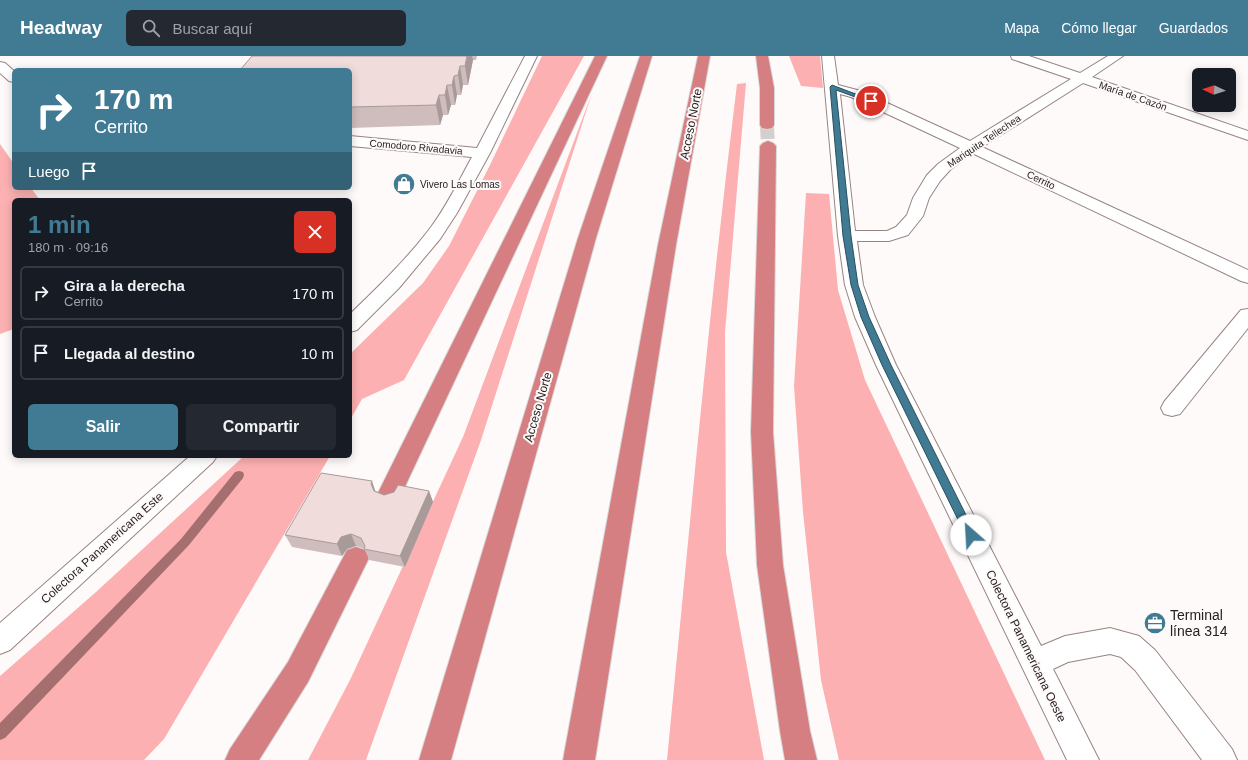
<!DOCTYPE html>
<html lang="es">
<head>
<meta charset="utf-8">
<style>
	:root { --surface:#171b24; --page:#242831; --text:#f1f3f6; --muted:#9ea1a6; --line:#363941; --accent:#407a93 }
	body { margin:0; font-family:Arial,sans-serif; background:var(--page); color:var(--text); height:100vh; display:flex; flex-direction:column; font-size:15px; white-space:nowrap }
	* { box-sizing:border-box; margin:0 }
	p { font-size:13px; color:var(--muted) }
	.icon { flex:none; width:22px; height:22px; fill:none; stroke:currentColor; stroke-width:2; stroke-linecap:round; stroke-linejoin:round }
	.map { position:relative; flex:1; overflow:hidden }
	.side { position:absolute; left:12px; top:142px; width:340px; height:260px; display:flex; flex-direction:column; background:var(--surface); border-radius:6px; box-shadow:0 2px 10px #0003 }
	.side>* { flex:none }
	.hud { position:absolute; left:12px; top:12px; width:340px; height:122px; border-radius:6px; box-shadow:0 2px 10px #0003; background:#407a93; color:#fff; overflow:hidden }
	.needle { width:26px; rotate:273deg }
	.fabs { position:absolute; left:1192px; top:12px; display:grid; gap:8px }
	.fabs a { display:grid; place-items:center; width:44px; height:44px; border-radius:6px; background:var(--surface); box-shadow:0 2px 10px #0003; font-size:20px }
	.pin { position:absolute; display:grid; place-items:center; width:34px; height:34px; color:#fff; margin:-17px; border:2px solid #fff; border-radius:50%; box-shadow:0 1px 4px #0007 }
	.me { position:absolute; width:44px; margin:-22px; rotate:334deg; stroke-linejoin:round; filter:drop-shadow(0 0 3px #0008) }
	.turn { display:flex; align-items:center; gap:14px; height:84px; padding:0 16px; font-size:18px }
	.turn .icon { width:52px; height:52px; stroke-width:2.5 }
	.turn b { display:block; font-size:28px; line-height:34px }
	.then { display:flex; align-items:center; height:38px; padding:0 16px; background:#0003; gap:8px; font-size:15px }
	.round { display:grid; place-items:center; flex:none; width:42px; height:42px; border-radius:6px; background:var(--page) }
	.summary { display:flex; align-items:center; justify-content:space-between; height:68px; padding:0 16px }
	h1 { font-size:24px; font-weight:700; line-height:30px; color:var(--accent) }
	.primary-button { display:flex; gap:8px; margin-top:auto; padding:8px 16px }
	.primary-button a { flex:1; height:46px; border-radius:6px; background:var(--accent); color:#fff; font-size:16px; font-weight:700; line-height:46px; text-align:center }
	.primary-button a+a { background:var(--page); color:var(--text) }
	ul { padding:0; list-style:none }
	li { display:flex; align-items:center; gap:12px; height:54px; margin:0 8px 6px; padding:0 8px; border:2px solid var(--line); border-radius:6px }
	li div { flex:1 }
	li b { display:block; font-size:15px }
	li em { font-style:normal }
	header { display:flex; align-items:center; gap:24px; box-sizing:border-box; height:56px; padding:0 20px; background:var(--accent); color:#fff }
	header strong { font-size:19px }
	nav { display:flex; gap:22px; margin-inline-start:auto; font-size:14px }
	.search { width:280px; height:36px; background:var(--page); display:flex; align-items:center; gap:10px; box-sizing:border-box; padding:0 14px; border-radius:6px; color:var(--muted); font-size:15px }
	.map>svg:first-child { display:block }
</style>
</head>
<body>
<header>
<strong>Headway</strong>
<div class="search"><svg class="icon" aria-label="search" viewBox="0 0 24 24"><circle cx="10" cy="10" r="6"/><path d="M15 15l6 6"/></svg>Buscar aquí</div>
<nav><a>Mapa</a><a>Cómo llegar</a><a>Guardados</a></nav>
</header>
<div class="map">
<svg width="1248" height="704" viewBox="0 0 1248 704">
	<rect width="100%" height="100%" fill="#fefaf9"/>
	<!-- green -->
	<path fill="#fcb0b1" d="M 542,0 L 584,0 L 404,324 L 362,343 L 350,364 L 350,298 L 423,227 L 449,190 L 490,109 Z
		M 789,0 L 820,0 L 823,32 L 801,30 Z
		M 746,27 L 725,276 L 726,496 L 764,704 L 667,704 C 689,479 709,253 737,28 Z
		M 592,37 L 481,384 L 366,704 L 308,704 L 350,624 L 463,381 Z
		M 0,88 L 14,108 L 14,132 L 31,132 L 40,144 L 14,144 L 14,273 L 0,278 Z
		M 806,137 L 829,138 L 838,234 L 865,324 L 1045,704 L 839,704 L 821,624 L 803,456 L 794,330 Z
		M 244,400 L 330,400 L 164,683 L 144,704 L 0,704 L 0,620 L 96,536 Z"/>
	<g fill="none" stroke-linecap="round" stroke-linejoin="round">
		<!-- stream -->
		<path fill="#a56e6f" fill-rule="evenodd" d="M 239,415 L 243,416 L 244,419 L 243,422 L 189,489 L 5,682 L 0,684 L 0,667 L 181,483 L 235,416 Z"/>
		<!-- highway-tunnel -->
		<path stroke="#d3cfce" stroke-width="14" stroke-dasharray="14 7" stroke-linecap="butt" d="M 767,69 L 768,90"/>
		<!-- minor casing -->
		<g stroke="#978484" stroke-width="2">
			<path id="minor" d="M 525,0 L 537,0 L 490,97 L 457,157 L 440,183 L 399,232 L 357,274 L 350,276 L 350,258 C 377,232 405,205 428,175 C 446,152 458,126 472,101 L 350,90 L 350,80 L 477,92 Z
				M 822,0 L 834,0 L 838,29 L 861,35 L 970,85 L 1071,23 L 1012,3 L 1011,0 L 1029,0 L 1080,17 L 1108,0 L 1123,0 L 1092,21 L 1248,75 L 1248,84 L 1083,27 L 982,91 L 1248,214 L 1248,227 L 1241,225 L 972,97 L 950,114 L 940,125 L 929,142 L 923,160 L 908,179 L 889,185 L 857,185 L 863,229 L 875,261 L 896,309 L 1041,590 L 1065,580 L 1110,572 L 1139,580 L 1155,594 L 1232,693 L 1237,704 L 1202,704 L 1135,614 L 1121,601 L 1110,598 L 1068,606 L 1053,613 L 1099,704 L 1067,704 L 876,309 L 855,261 L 845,229 L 838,180 ZM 840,38 L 851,41 L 960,92 L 938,108 L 927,119 L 913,142 L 907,159 L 896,171 L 887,175 L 855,175 Z
				M 0,6 L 5,7 L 14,15 L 14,26 L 9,25 L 0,17 Z
				M 1248,253 L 1248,272 L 1180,358 L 1172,360 L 1164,358 L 1161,352 L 1164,346 L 1241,254 Z
				M 190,400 L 217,400 L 213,406 L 10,594 L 0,598 L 0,567 Z"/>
		</g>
		<!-- highway casing -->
		<g stroke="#d8d7d7" stroke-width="2">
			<path id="highway" d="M 595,0 L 607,0 L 401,439 L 398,446 L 389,449 L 380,446 L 377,439 Z
				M 640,0 L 652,0 L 596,182 L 451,704 L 419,704 L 578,182 Z
				M 698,0 L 710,0 L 676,189 L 595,704 L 563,704 L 658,189 Z
				M 756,0 L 768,0 L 774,32 L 774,69 L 772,72 L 767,73 L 762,72 L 760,69 L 760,32 Z
				M 768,85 L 773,87 L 776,90 L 773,376 L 783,509 L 810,675 L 817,704 L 785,704 L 780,675 L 757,509 L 751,376 L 760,90 L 763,87 Z
				M 356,491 L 365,494 L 369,502 L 308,626 L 259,704 L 225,704 L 230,693 L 288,606 L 347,494 Z"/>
		</g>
		<!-- minor -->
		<use href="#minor" fill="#fff" fill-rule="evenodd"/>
		<!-- highway -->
		<use href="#highway" fill="#d67f82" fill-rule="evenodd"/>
	</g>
	<!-- wall -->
	<path fill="#cfbdbd" d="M 252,0 L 477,0 L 476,4 L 473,4 L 468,29 L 463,29 L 461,39 L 457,39 L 455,49 L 451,49 L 448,59 L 443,59 L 440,69 L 350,72 L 350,14 Z
		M 376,435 L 384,439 L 429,435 L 433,446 L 405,511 L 369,504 L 365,493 L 356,490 L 347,493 L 342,500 L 292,491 L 285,479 Z"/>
	<!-- shaded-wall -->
	<path fill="#a99a9a" d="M 467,0 L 472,0 L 473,4 L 468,29 L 465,10 Z
		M 460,10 L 463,29 L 461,39 L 458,19 Z
		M 454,20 L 457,39 L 455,49 L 452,29 Z
		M 447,29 L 451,49 L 448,59 L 445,39 Z
		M 439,39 L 443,59 L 440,69 L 436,49 Z
		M 372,425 L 376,437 L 376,440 L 371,428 Z
		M 429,435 L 433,446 L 405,511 L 400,500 Z
		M 351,478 L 356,490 L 347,493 L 342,500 L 337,488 L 341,481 Z"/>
	<!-- building -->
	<path fill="#f1dcdc" stroke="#a99a9a" d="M 252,0 L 467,0 L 465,10 L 460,10 L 458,19 L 454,20 L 452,29 L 447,29 L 445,39 L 439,39 L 436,49 L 350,51 L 350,14 L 240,14 Z
		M 321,417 L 372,425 L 371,428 L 374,435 L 384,439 L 394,436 L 398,429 L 429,435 L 400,500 L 364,493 L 365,490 L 361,482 L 351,478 L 341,481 L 337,488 L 285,479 Z"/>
	<!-- route -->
	<path fill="#407a93" stroke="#2a4f60" d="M 832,29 L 874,45 L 869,46 L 836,34 L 851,180 L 858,229 L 869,261 L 891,309 L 976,479 L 975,482 L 971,484 L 967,482 L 882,309 L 861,261 L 851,229 L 843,180 L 830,31 Z"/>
	<!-- icons -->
	<defs>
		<g id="shop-disc" transform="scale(1.15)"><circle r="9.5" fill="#407a93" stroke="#fefaf9"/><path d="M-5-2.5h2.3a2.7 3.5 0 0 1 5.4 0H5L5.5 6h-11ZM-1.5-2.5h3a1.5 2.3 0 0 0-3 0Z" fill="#fff"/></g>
		<g id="office-disc" transform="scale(1.15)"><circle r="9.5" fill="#407a93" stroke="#fefaf9"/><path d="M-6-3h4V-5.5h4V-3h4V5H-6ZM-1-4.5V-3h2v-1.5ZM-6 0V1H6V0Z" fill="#fff"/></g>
	</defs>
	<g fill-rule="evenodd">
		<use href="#shop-disc" x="404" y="128"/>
		<use href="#office-disc" x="1155" y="567"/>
	</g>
	<g text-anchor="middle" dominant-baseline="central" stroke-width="4" stroke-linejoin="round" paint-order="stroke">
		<!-- far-street labels -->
		<g font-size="10" fill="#282121" stroke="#fefaf9">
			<text transform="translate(1133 40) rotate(19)">María de Cazón</text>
			<text transform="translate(984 85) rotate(-34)">Mariquita Tellechea</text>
			<text transform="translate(416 91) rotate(5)">Comodoro Rivadavia</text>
			<text transform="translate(1041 124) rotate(25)">Cerrito</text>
		</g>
		<!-- far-poi labels -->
		<g font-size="10" fill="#282121" stroke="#fefaf9" text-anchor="start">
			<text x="420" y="128">Vivero Las Lomas</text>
		</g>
		<!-- street labels -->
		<g font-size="12" fill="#282121" stroke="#fefaf9">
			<text transform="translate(691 68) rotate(-79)">Acceso Norte</text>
			<text transform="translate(538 351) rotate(-74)">Acceso Norte</text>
			<text transform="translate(102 492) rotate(-42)">Colectora Panamericana Este</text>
			<text transform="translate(1026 590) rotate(64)">Colectora Panamericana Oeste</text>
		</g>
		<!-- near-poi labels -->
		<g font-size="14" fill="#282121" stroke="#fefaf9" text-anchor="start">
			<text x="1170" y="559">Terminal<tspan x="1170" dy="16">línea 314</tspan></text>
		</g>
	</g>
</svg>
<div class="fabs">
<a><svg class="needle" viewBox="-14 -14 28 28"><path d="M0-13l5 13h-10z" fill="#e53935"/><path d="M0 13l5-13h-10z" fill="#9ea1a6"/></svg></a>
</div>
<div class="pin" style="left:871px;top:45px;background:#d93025"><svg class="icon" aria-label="arrive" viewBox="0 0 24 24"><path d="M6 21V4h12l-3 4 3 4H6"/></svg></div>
<svg class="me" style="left:971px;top:479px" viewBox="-20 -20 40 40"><circle r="19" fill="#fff"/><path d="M0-13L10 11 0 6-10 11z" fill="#407a93"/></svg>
<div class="hud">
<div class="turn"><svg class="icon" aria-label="right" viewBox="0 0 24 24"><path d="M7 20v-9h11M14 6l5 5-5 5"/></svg><div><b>170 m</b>Cerrito</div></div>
<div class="then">Luego<svg class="icon" aria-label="arrive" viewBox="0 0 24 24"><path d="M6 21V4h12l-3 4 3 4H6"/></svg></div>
</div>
<section class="side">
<div class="summary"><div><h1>1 min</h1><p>180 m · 09:16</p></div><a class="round" style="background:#d93025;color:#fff"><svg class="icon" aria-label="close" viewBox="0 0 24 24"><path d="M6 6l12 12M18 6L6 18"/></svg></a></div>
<ul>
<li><svg class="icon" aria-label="right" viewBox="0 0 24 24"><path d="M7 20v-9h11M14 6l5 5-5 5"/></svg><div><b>Gira a la derecha</b><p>Cerrito</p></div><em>170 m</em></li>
<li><svg class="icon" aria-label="arrive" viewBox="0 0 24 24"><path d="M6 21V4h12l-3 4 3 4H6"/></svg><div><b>Llegada al destino</b></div><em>10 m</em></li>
</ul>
<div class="primary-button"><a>Salir</a><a>Compartir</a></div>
</section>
</div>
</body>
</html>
